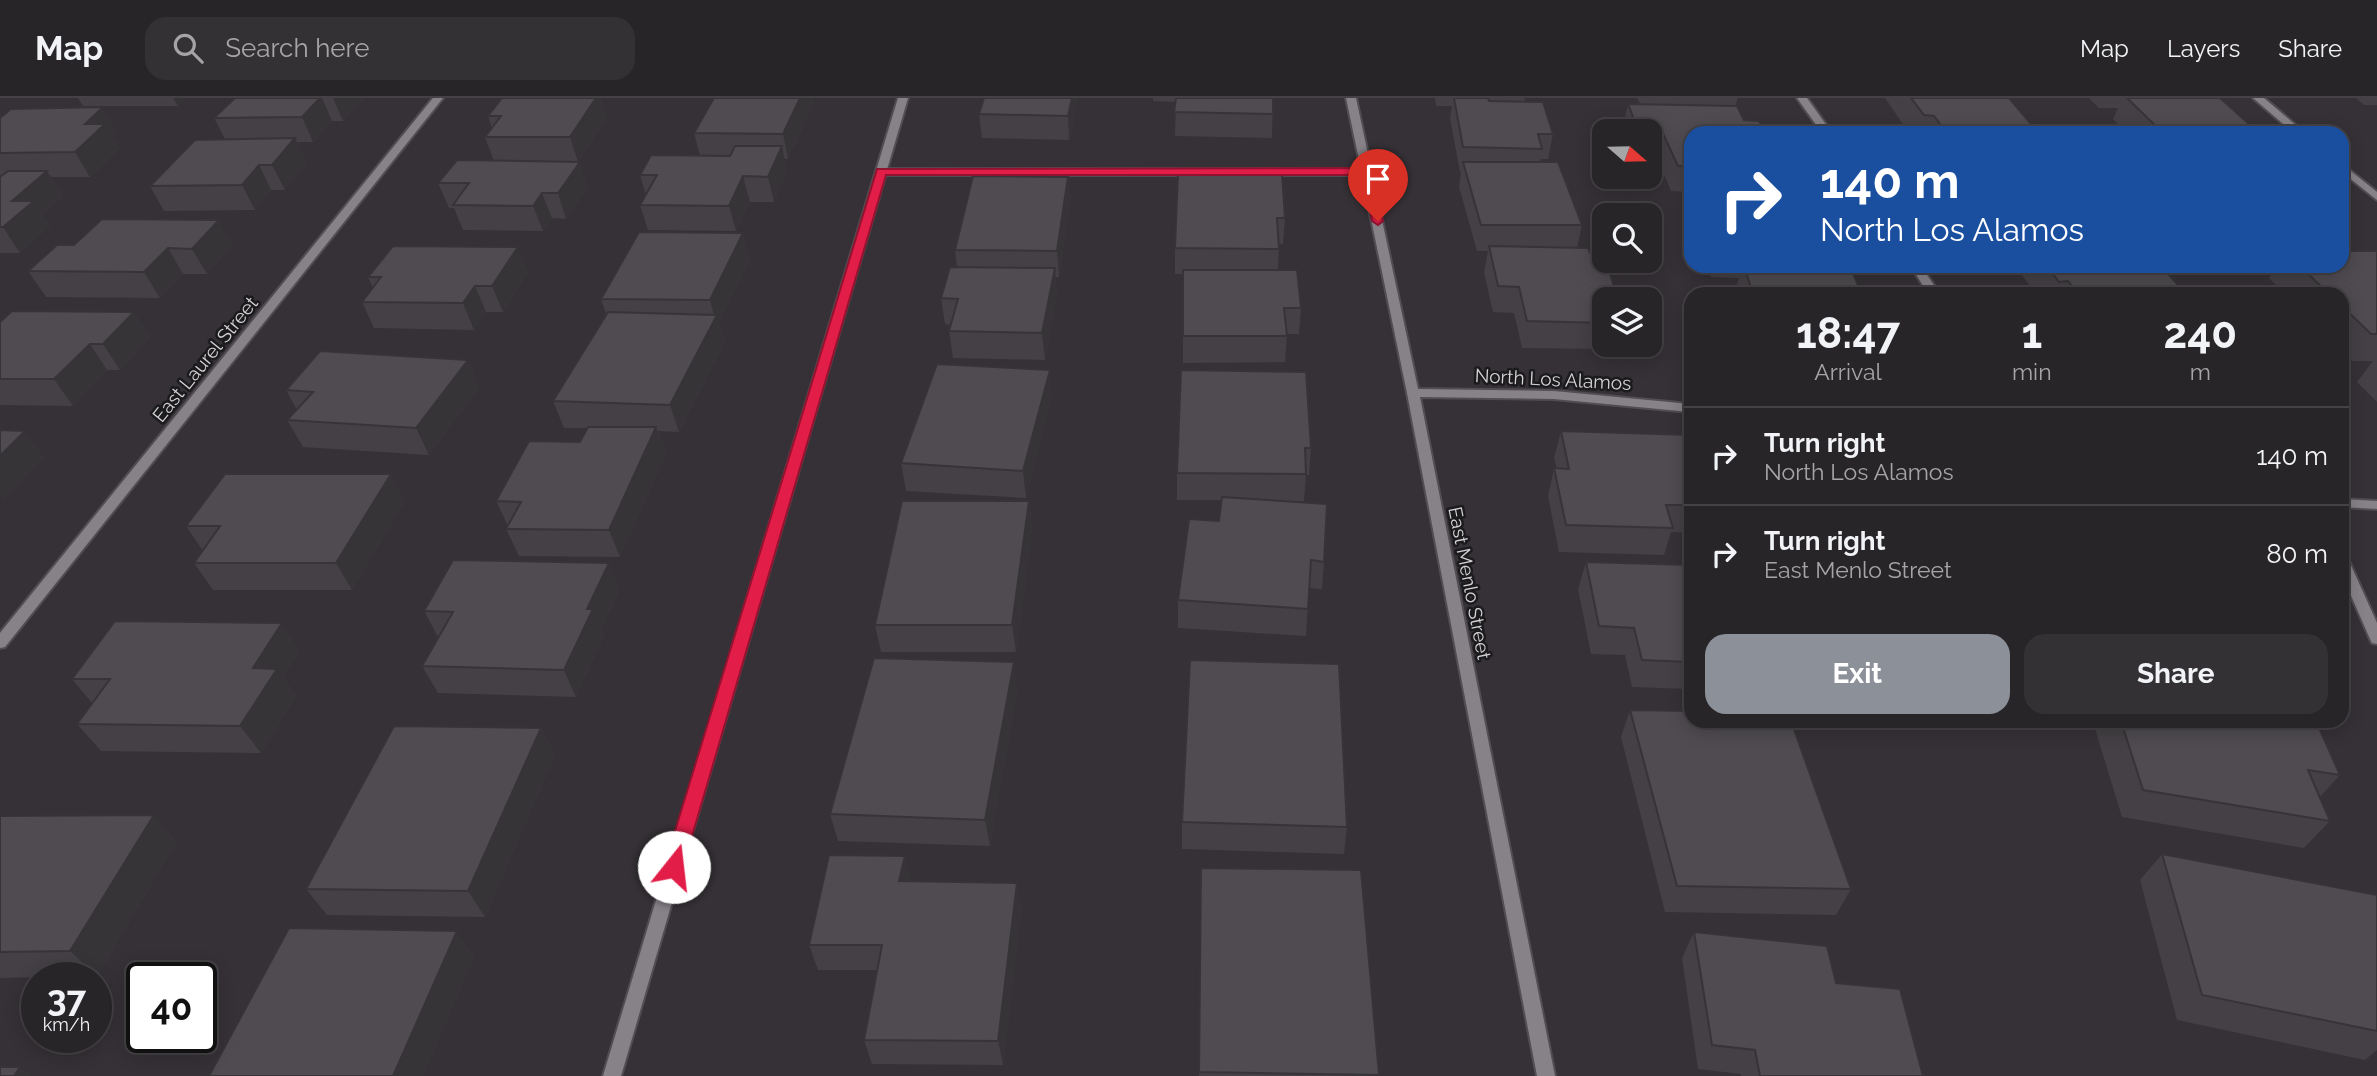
<!DOCTYPE html>
<html lang="en">
<head>
<meta charset="utf-8">
<style>
	:root { --surface:#282528; --page:#343134; --text:#f1f3f6; --muted:#a5a5a8; --line:#444245; --accent:#8c9099 }
	body { margin:0; font-family:Raleway,sans-serif; background:var(--page); color:var(--text); height:100vh; display:flex; flex-direction:column; font-size:26px; white-space:nowrap }
	* { box-sizing:border-box; margin:0 }
	p { font-size:23px; color:var(--muted) }
	.icon { flex:none; width:38px; height:38px; fill:none; stroke:currentColor; stroke-width:2; stroke-linecap:round; stroke-linejoin:round }
	.map { position:relative; flex:1; overflow:hidden }
	.panel { position:absolute; left:1684px; top:189px; width:665px; height:441px; display:flex; flex-direction:column; background:var(--surface); border-radius:21px; box-shadow:0 4px 18px #0003,0 0 0 2px var(--line) }
	.panel>* { flex:none }
	.top-card { position:absolute; left:1684px; top:28px; width:665px; height:147px; border-radius:21px; box-shadow:0 4px 18px #0003,0 0 0 2px var(--line); background:#1a4fa0; color:#fff; overflow:hidden }
	.needle { width:46px; rotate:110deg }
	.fabs { position:absolute; left:1592px; top:21px; display:grid; gap:14px }
	.fabs a { display:grid; place-items:center; width:70px; height:70px; border-radius:14px; background:var(--surface); box-shadow:0 4px 18px #0003,0 0 0 2px var(--line); font-size:35px }
	.speed { position:absolute; left:21px; top:864px; display:flex; gap:14px; font-size:35px; font-weight:700; text-align:center }
	.speed>* { display:grid; place-content:center; width:91px; height:91px; border-radius:50%; background:var(--surface); box-shadow:0 4px 18px #0003,0 0 0 2px var(--line); line-height:1 }
	.speed small { font-size:18px; font-weight:400 }
	.speed .limit { border:4px solid #111; border-radius:10px; background:#fff; color:#111 }
	.pin { position:absolute; display:grid; place-items:center; width:60px; height:60px; color:#fff; margin:-72px -30px; border-radius:50% 50% 50% 0; rotate:-45deg; box-shadow:0 0 7px #0007 }
	.pin .icon { rotate:45deg }
	.me { position:absolute; width:77px; margin:-38px; rotate:16deg; stroke-linejoin:round; filter:drop-shadow(0 0 5px #0008) }
	.turn { display:flex; align-items:center; gap:24px; height:147px; padding:0 21px; font-size:32px }
	.turn .icon { width:91px; height:91px; stroke-width:2.5 }
	.turn b { display:block; font-size:49px; line-height:60px }
	.eta { display:flex; justify-content:space-evenly; align-items:center; height:119px; text-align:center }
	.eta b { font-size:42px; font-weight:700; line-height:49px }
	.primary-button { display:flex; gap:14px; margin-top:auto; padding:14px 21px }
	.primary-button a { flex:1; height:80px; border-radius:21px; background:var(--accent); color:#fff; font-size:28px; font-weight:700; line-height:80px; text-align:center }
	.primary-button a+a { background:var(--page); color:var(--text) }
	ul { padding:0; list-style:none }
	li { display:flex; align-items:center; gap:21px; height:98px; padding:0 21px; border-top:2px solid var(--line) }
	li div { flex:1 }
	li b { display:block; font-size:26px }
	li em { font-style:normal }
	header { display:flex; align-items:center; gap:42px; box-sizing:border-box; height:98px; padding:0 35px; background:var(--surface); border-bottom:2px solid var(--line) }
	header strong { font-size:33px }
	nav { display:flex; gap:38px; margin-inline-start:auto; font-size:24px }
	.search { width:490px; height:63px; background:var(--page); display:flex; align-items:center; gap:18px; box-sizing:border-box; padding:0 24px; border-radius:21px; color:var(--muted); font-size:26px }
	.map>svg:first-child { display:block }
</style>
</head>
<body>
<header>
<strong>Map</strong>
<div class="search"><svg class="icon" aria-label="search" viewBox="0 0 24 24"><circle cx="10" cy="10" r="6"/><path d="M15 15l6 6"/></svg>Search here</div>
<nav><a>Map</a><a>Layers</a><a>Share</a></nav>
</header>
<div class="map">
<svg width="2377" height="978" viewBox="0 0 2377 978">
	<rect width="100%" height="100%" fill="#353136"/>
	<g fill="none" stroke-linecap="round" stroke-linejoin="round">
		<!-- minor casing -->
		<g stroke="#514d52" stroke-width="4">
			<path id="minor" d="M 433,0 L 443,0 L 5,549 L 0,550 L 0,535 Z
				M 1346,0 L 1356,0 L 1418,291 L 1554,293 L 1690,306 L 1690,314 L 1554,301 L 1420,299 L 1555,978 L 1537,978 L 1407,295 L 1362,77 L 881,77 L 876,74 L 881,71 L 1361,71 Z
				M 1797,0 L 1807,0 L 1832,35 L 1822,35 Z
				M 2253,0 L 2264,0 L 2305,35 L 2294,35 Z
				M 2342,66 L 2377,94 L 2377,102 L 2342,74 Z
				M 1911,168 L 1921,168 L 1940,196 L 1928,196 Z
				M 2342,401 L 2377,403 L 2377,411 L 2342,409 Z
				M 2342,458 L 2349,463 L 2377,525 L 2377,546 L 2372,545 L 2370,541 L 2342,477 Z"/>
		</g>
		<!-- tertiary casing -->
		<g stroke="#514d52" stroke-width="4">
			<path id="tertiary" d="M 898,0 L 908,0 L 621,978 L 603,978 Z"/>
		</g>
		<!-- minor -->
		<use href="#minor" fill="#868288" fill-rule="evenodd"/>
		<!-- tertiary -->
		<use href="#tertiary" fill="#868288" fill-rule="evenodd"/>
	</g>
	<!-- wall -->
	<path fill="#444045" d="M 78,0 L 187,0 L 178,8 L 83,8 Z
		M 235,0 L 362,0 L 363,1 L 343,23 L 332,23 L 313,44 L 297,44 L 307,65 L 285,92 L 271,92 L 255,112 L 164,113 L 150,88 L 225,41 L 214,20 Z
		M 502,0 L 601,0 L 607,19 L 578,64 L 588,89 L 566,121 L 552,120 L 543,133 L 463,132 L 454,110 L 449,110 L 438,85 L 494,63 L 485,39 L 492,30 L 488,18 Z
		M 1078,0 L 1069,42 L 982,40 L 979,16 Z
		M 1153,0 L 1273,0 L 1272,40 L 1175,38 L 1176,4 L 1153,3 Z
		M 1435,0 L 1525,0 L 1524,4 L 1553,36 L 1548,61 L 1541,61 L 1540,64 L 1582,127 L 1577,150 L 1605,201 L 1605,244 L 1603,251 L 1522,250 L 1514,215 L 1493,214 L 1484,174 L 1488,153 L 1477,153 L 1459,89 L 1461,74 L 1460,74 L 1450,20 L 1452,8 L 1436,8 Z
		M 1637,0 L 1738,0 L 1735,8 L 1690,35 L 1690,94 L 1671,93 L 1654,53 L 1650,53 L 1650,33 L 1623,33 L 1622,31 L 1628,6 L 1641,7 Z
		M 1885,0 L 2009,0 L 2035,31 L 2033,35 L 1909,35 Z
		M 2089,0 L 2220,0 L 2259,35 L 2126,35 L 2113,21 L 2118,10 L 2099,10 Z
		M 2356,0 L 2377,0 L 2377,7 L 2364,7 Z
		M 814,5 L 788,61 L 784,61 L 787,72 L 774,104 L 750,104 L 736,133 L 648,132 L 640,107 L 646,97 L 640,77 L 700,58 L 694,35 Z
		M 0,20 L 117,34 L 112,38 L 119,50 L 90,79 L 51,79 L 63,98 L 42,116 L 50,128 L 20,155 L 0,155 Z
		M 1178,75 L 1285,120 L 1283,146 L 1279,146 L 1278,172 L 1301,210 L 1299,236 L 1287,236 L 1285,264 L 1183,265 L 1183,176 L 1175,176 L 1175,150 Z
		M 1068,79 L 1070,104 L 1059,179 L 1055,179 L 1057,196 L 1045,262 L 953,260 L 949,233 L 951,227 L 945,226 L 941,200 L 957,169 L 955,152 Z
		M 57,147 L 233,147 L 207,176 L 183,176 L 160,200 L 46,199 L 28,173 Z
		M 518,149 L 528,175 L 503,214 L 486,214 L 474,232 L 374,230 L 362,204 L 373,190 L 368,179 Z
		M 2377,153 L 2377,304 L 2357,284 L 2373,263 L 2352,263 L 2342,252 L 2342,196 L 2285,196 L 2269,180 L 2276,168 L 2342,168 Z
		M 750,161 L 719,225 L 725,244 L 679,334 L 658,333 L 666,356 L 620,459 L 519,458 L 506,431 L 508,428 L 496,403 L 580,344 L 587,330 L 564,330 L 553,303 L 606,216 L 601,201 Z
		M 1706,168 L 1827,168 L 1826,170 L 1862,196 L 1736,196 L 1735,192 L 1739,180 L 1711,179 Z
		M 2015,168 L 2161,168 L 2186,196 L 2036,196 Z
		M 134,214 L 150,240 L 120,272 L 107,272 L 73,308 L 0,307 L 0,224 Z
		M 1181,272 L 1311,350 L 1309,377 L 1306,377 L 1304,403 L 1284,403 L 1324,464 L 1322,491 L 1309,490 L 1306,538 L 1178,530 L 1178,502 L 1219,423 L 1221,402 L 1177,402 L 1177,375 Z
		M 480,288 L 429,357 L 303,349 L 287,322 L 297,312 L 286,292 Z
		M 1052,299 L 1026,400 L 906,393 L 901,365 Z
		M 1561,333 L 1690,337 L 1690,435 L 1671,434 L 1664,457 L 1559,454 L 1548,398 L 1554,370 L 1557,371 L 1554,360 Z
		M 405,403 L 352,492 L 213,492 L 194,465 L 203,453 L 186,428 Z
		M 1029,403 L 1032,430 L 1016,554 L 881,554 L 875,527 Z
		M 1586,464 L 1690,467 L 1690,591 L 1632,589 L 1625,557 L 1591,556 L 1578,491 Z
		M 620,492 L 601,532 L 604,538 L 576,599 L 438,595 L 422,568 L 438,539 L 424,513 Z
		M 300,552 L 283,579 L 296,598 L 261,655 L 101,653 L 77,626 L 92,605 L 72,581 Z
		M 1017,591 L 990,748 L 838,743 L 830,716 Z
		M 1630,612 L 1851,791 L 1836,817 L 1665,814 L 1621,639 Z
		M 2094,623 L 2316,623 L 2340,677 L 2320,699 L 2330,723 L 2304,750 L 2122,719 L 2093,624 Z
		M 541,630 L 555,657 L 485,819 L 327,817 L 306,791 Z
		M 0,718 L 177,743 L 97,878 L 0,880 Z
		M 1182,724 L 1347,729 L 1344,756 L 1182,751 Z
		M 2162,756 L 2377,797 L 2377,952 L 2365,962 L 2177,922 L 2140,782 Z
		M 905,758 L 911,784 L 1017,785 L 1021,811 L 1003,967 L 872,966 L 864,942 L 877,872 L 818,872 L 809,847 Z
		M 1201,770 L 1379,977 L 1379,978 L 1199,978 Z
		M 1694,834 L 1836,885 L 1923,978 L 1741,978 L 1741,976 L 1698,971 L 1682,860 Z"/>
	<!-- shaded-wall -->
	<path fill="#373438" d="M 173,0 L 187,0 L 178,8 Z
		M 320,0 L 322,0 L 332,23 L 313,44 L 302,19 Z
		M 333,0 L 362,0 L 363,1 L 343,23 Z
		M 596,0 L 601,0 L 607,19 L 578,64 L 570,39 Z
		M 800,0 L 813,0 L 814,5 L 788,61 L 783,36 Z
		M 1072,0 L 1078,0 L 1069,42 L 1068,18 Z
		M 103,9 L 117,34 L 112,38 L 119,50 L 90,79 L 75,54 L 85,26 Z
		M 295,40 L 307,65 L 285,92 L 272,67 Z
		M 782,48 L 787,72 L 774,104 L 768,79 Z
		M 580,64 L 588,89 L 566,121 L 558,95 Z
		M 259,67 L 271,92 L 255,112 L 242,87 Z
		M 47,73 L 63,98 L 42,116 L 50,128 L 20,155 L 3,129 L 12,103 Z
		M 743,78 L 750,104 L 736,133 L 729,108 Z
		M 1068,79 L 1070,104 L 1059,179 L 1057,153 Z
		M 542,95 L 552,120 L 543,133 L 533,108 Z
		M 219,122 L 233,147 L 207,176 L 192,151 Z
		M 743,135 L 750,161 L 719,225 L 725,244 L 679,334 L 670,307 L 715,221 L 710,202 Z
		M 518,149 L 528,175 L 503,214 L 492,188 Z
		M 168,150 L 183,176 L 160,200 L 144,174 Z
		M 1055,170 L 1057,196 L 1045,262 L 1042,235 Z
		M 475,188 L 486,214 L 474,232 L 463,205 Z
		M 134,214 L 150,240 L 120,272 L 103,246 Z
		M 90,246 L 107,272 L 73,308 L 54,281 Z
		M 468,262 L 480,288 L 429,357 L 416,330 Z
		M 1050,272 L 1052,299 L 1026,400 L 1023,373 Z
		M 656,329 L 666,356 L 620,459 L 609,432 Z
		M 25,333 L 45,360 L 4,402 L 0,398 L 0,358 Z
		M 391,376 L 405,403 L 352,492 L 336,465 Z
		M 1029,403 L 1032,430 L 1016,554 L 1012,527 Z
		M 609,465 L 620,492 L 601,532 L 604,538 L 576,599 L 564,572 L 587,511 Z
		M 282,525 L 300,552 L 283,579 L 296,598 L 261,655 L 240,628 L 253,570 Z
		M 1014,564 L 1017,591 L 990,748 L 985,722 Z
		M 541,630 L 555,657 L 485,819 L 468,793 Z
		M 154,717 L 177,743 L 97,878 L 70,853 Z
		M 905,758 L 911,784 L 899,783 Z
		M 1017,785 L 1021,811 L 1003,967 L 998,943 Z
		M 457,833 L 475,859 L 424,978 L 393,978 Z
		M 20,969 L 32,978 L 14,978 Z"/>
	<!-- building -->
	<path fill="#4f4b50" stroke="#373438" stroke-width="2" d="M 235,0 L 320,0 L 302,19 L 214,20 Z
		M 502,0 L 596,0 L 570,39 L 485,39 L 501,18 L 488,18 Z
		M 714,0 L 800,0 L 783,36 L 694,35 Z
		M 984,0 L 1072,0 L 1068,18 L 979,16 Z
		M 1176,0 L 1273,0 L 1273,16 L 1174,14 Z
		M 1454,0 L 1488,0 L 1489,3 L 1543,4 L 1553,36 L 1538,36 L 1542,51 L 1463,49 Z
		M 1911,0 L 2009,0 L 2035,31 L 1943,30 L 1934,18 L 1924,17 Z
		M 2127,0 L 2220,0 L 2259,35 L 2163,35 Z
		M 1628,6 L 1737,8 L 1744,22 L 1759,23 L 1766,35 L 1690,35 L 1690,68 L 1678,68 L 1660,29 L 1637,29 Z
		M 103,9 L 85,26 L 105,26 L 75,54 L 0,55 L 0,20 L 11,11 Z
		M 295,40 L 272,67 L 259,67 L 242,87 L 150,88 L 195,42 Z
		M 735,48 L 782,48 L 768,79 L 743,78 L 729,108 L 640,107 L 657,77 L 640,77 L 651,57 L 730,58 Z
		M 457,62 L 580,64 L 558,95 L 542,95 L 533,108 L 453,107 L 469,85 L 438,85 Z
		M 1463,64 L 1558,64 L 1582,127 L 1481,127 Z
		M 8,73 L 47,73 L 12,103 L 34,103 L 3,129 L 0,129 L 0,79 Z
		M 1178,75 L 1282,76 L 1285,120 L 1277,120 L 1279,151 L 1175,150 Z
		M 973,78 L 1068,79 L 1057,153 L 955,152 Z
		M 102,121 L 219,122 L 192,151 L 168,150 L 144,174 L 28,173 L 57,147 L 74,147 Z
		M 639,134 L 743,135 L 710,202 L 601,201 Z
		M 393,148 L 518,149 L 492,188 L 475,188 L 463,205 L 362,204 L 381,179 L 368,179 Z
		M 1489,148 L 1588,150 L 1590,155 L 1604,155 L 1605,163 L 1606,163 L 1618,201 L 1602,201 L 1605,209 L 1605,225 L 1527,223 L 1519,189 L 1498,188 Z
		M 2342,153 L 2377,153 L 2377,236 L 2371,236 L 2342,208 L 2342,196 L 2329,196 L 2300,168 L 2342,168 Z
		M 1744,168 L 1788,168 L 1851,171 L 1862,196 L 1753,196 Z
		M 2047,168 L 2161,168 L 2186,196 L 2078,196 L 2068,183 L 2059,184 Z
		M 950,169 L 1055,170 L 1042,235 L 949,233 L 958,201 L 941,200 Z
		M 1183,172 L 1297,172 L 1301,210 L 1284,210 L 1287,238 L 1183,238 Z
		M 12,213 L 134,214 L 103,246 L 90,246 L 54,281 L 0,281 L 0,224 Z
		M 608,214 L 717,217 L 670,307 L 553,303 Z
		M 320,253 L 468,262 L 416,330 L 287,322 L 313,294 L 286,292 Z
		M 937,266 L 1050,272 L 1023,373 L 901,365 Z
		M 1181,272 L 1306,274 L 1311,350 L 1305,350 L 1306,376 L 1177,375 Z
		M 588,329 L 656,329 L 609,432 L 506,431 L 521,404 L 496,403 L 529,343 L 580,344 Z
		M 0,332 L 25,333 L 0,358 Z
		M 1561,333 L 1690,337 L 1690,407 L 1666,407 L 1673,430 L 1566,427 L 1554,370 L 1569,371 Z
		M 225,376 L 391,376 L 336,465 L 194,465 L 220,428 L 186,428 Z
		M 1222,399 L 1327,406 L 1324,464 L 1311,462 L 1308,511 L 1178,502 L 1189,421 L 1219,423 Z
		M 902,403 L 1029,403 L 1012,527 L 875,527 Z
		M 453,462 L 609,465 L 587,511 L 593,511 L 564,572 L 422,568 L 453,514 L 424,513 Z
		M 1586,464 L 1690,467 L 1690,564 L 1642,562 L 1634,530 L 1599,528 Z
		M 115,523 L 282,525 L 253,570 L 277,571 L 240,628 L 77,626 L 110,581 L 72,581 Z
		M 874,560 L 1014,564 L 985,722 L 830,716 Z
		M 1190,562 L 1339,566 L 1347,729 L 1182,724 Z
		M 1630,612 L 1690,613 L 1690,623 L 1791,623 L 1851,791 L 1677,788 Z
		M 2121,623 L 2316,623 L 2340,677 L 2308,672 L 2330,723 L 2143,692 Z
		M 394,628 L 541,630 L 468,793 L 306,791 Z
		M 154,717 L 70,853 L 0,854 L 0,718 Z
		M 2162,756 L 2377,797 L 2377,933 L 2202,897 Z
		M 829,757 L 905,758 L 899,783 L 1017,785 L 998,943 L 864,942 L 882,847 L 809,847 Z
		M 1201,770 L 1361,772 L 1379,977 L 1199,974 Z
		M 289,830 L 457,833 L 393,978 L 209,978 Z
		M 1694,834 L 1827,848 L 1836,885 L 1900,891 L 1923,978 L 1760,978 L 1755,952 L 1712,947 Z
		M 0,969 L 20,969 L 14,978 L 0,978 Z"/>
	<!-- route -->
	<path fill="#e11d48" stroke="#92132f" stroke-width="2" d="M 1368,70 L 1373,74 L 1383,123 L 1378,127 L 1372,123 L 1363,77 L 886,77 L 683,769 L 681,775 L 674,778 L 667,775 L 664,769 L 877,71 Z"/>
	<g text-anchor="middle" dominant-baseline="central" stroke-width="5" stroke-linejoin="round" paint-order="stroke">
		<!-- street labels -->
		<g font-size="19" fill="#d5d2d6" stroke="#1b1a1c">
			<text transform="translate(205 261) rotate(-51)">East Laurel Street</text>
			<text transform="translate(1553 281) rotate(3)">North Los Alamos</text>
			<text transform="translate(1470 485) rotate(79)">East Menlo Street</text>
		</g>
	</g>
</svg>
<div class="fabs">
<a><svg class="needle" viewBox="-14 -14 28 28"><path d="M0-13l5 13h-10z" fill="#e53935"/><path d="M0 13l5-13h-10z" fill="#a5a5a8"/></svg></a>
<a><svg class="icon" aria-label="search" viewBox="0 0 24 24"><circle cx="10" cy="10" r="6"/><path d="M15 15l6 6"/></svg></a>
<a><svg class="icon" aria-label="layers" viewBox="0 0 24 24"><path d="M12 4l9 5-9 5-9-5zM3 14l9 5 9-5"/></svg></a>
</div>
<div class="speed"><div>37<small>km/h</small></div><div class="limit">40</div></div>
<div class="pin" style="left:1378px;top:123px;background:#d93025"><svg class="icon" aria-label="arrive" viewBox="0 0 24 24"><path d="M6 21V4h12l-3 4 3 4H6"/></svg></div>
<svg class="me" style="left:674px;top:769px" viewBox="-20 -20 40 40"><circle r="19" fill="#fff"/><path d="M0-13L10 11 0 6-10 11z" fill="#e11d48"/></svg>
<div class="top-card">
<div class="turn"><svg class="icon" aria-label="right" viewBox="0 0 24 24"><path d="M7 20v-9h11M14 6l5 5-5 5"/></svg><div><b>140 m</b>North Los Alamos</div></div>
</div>
<section class="panel">
<div class="eta">
<div><b>18:47</b><p>Arrival</p></div>
<div><b>1</b><p>min</p></div>
<div><b>240</b><p>m</p></div>
</div>
<ul>
<li><svg class="icon" aria-label="right" viewBox="0 0 24 24"><path d="M7 20v-9h11M14 6l5 5-5 5"/></svg><div><b>Turn right</b><p>North Los Alamos</p></div><em>140 m</em></li>
<li><svg class="icon" aria-label="right" viewBox="0 0 24 24"><path d="M7 20v-9h11M14 6l5 5-5 5"/></svg><div><b>Turn right</b><p>East Menlo Street</p></div><em>80 m</em></li>
</ul>
<div class="primary-button"><a>Exit</a><a>Share</a></div>
</section>
</div>
</body>
</html>
